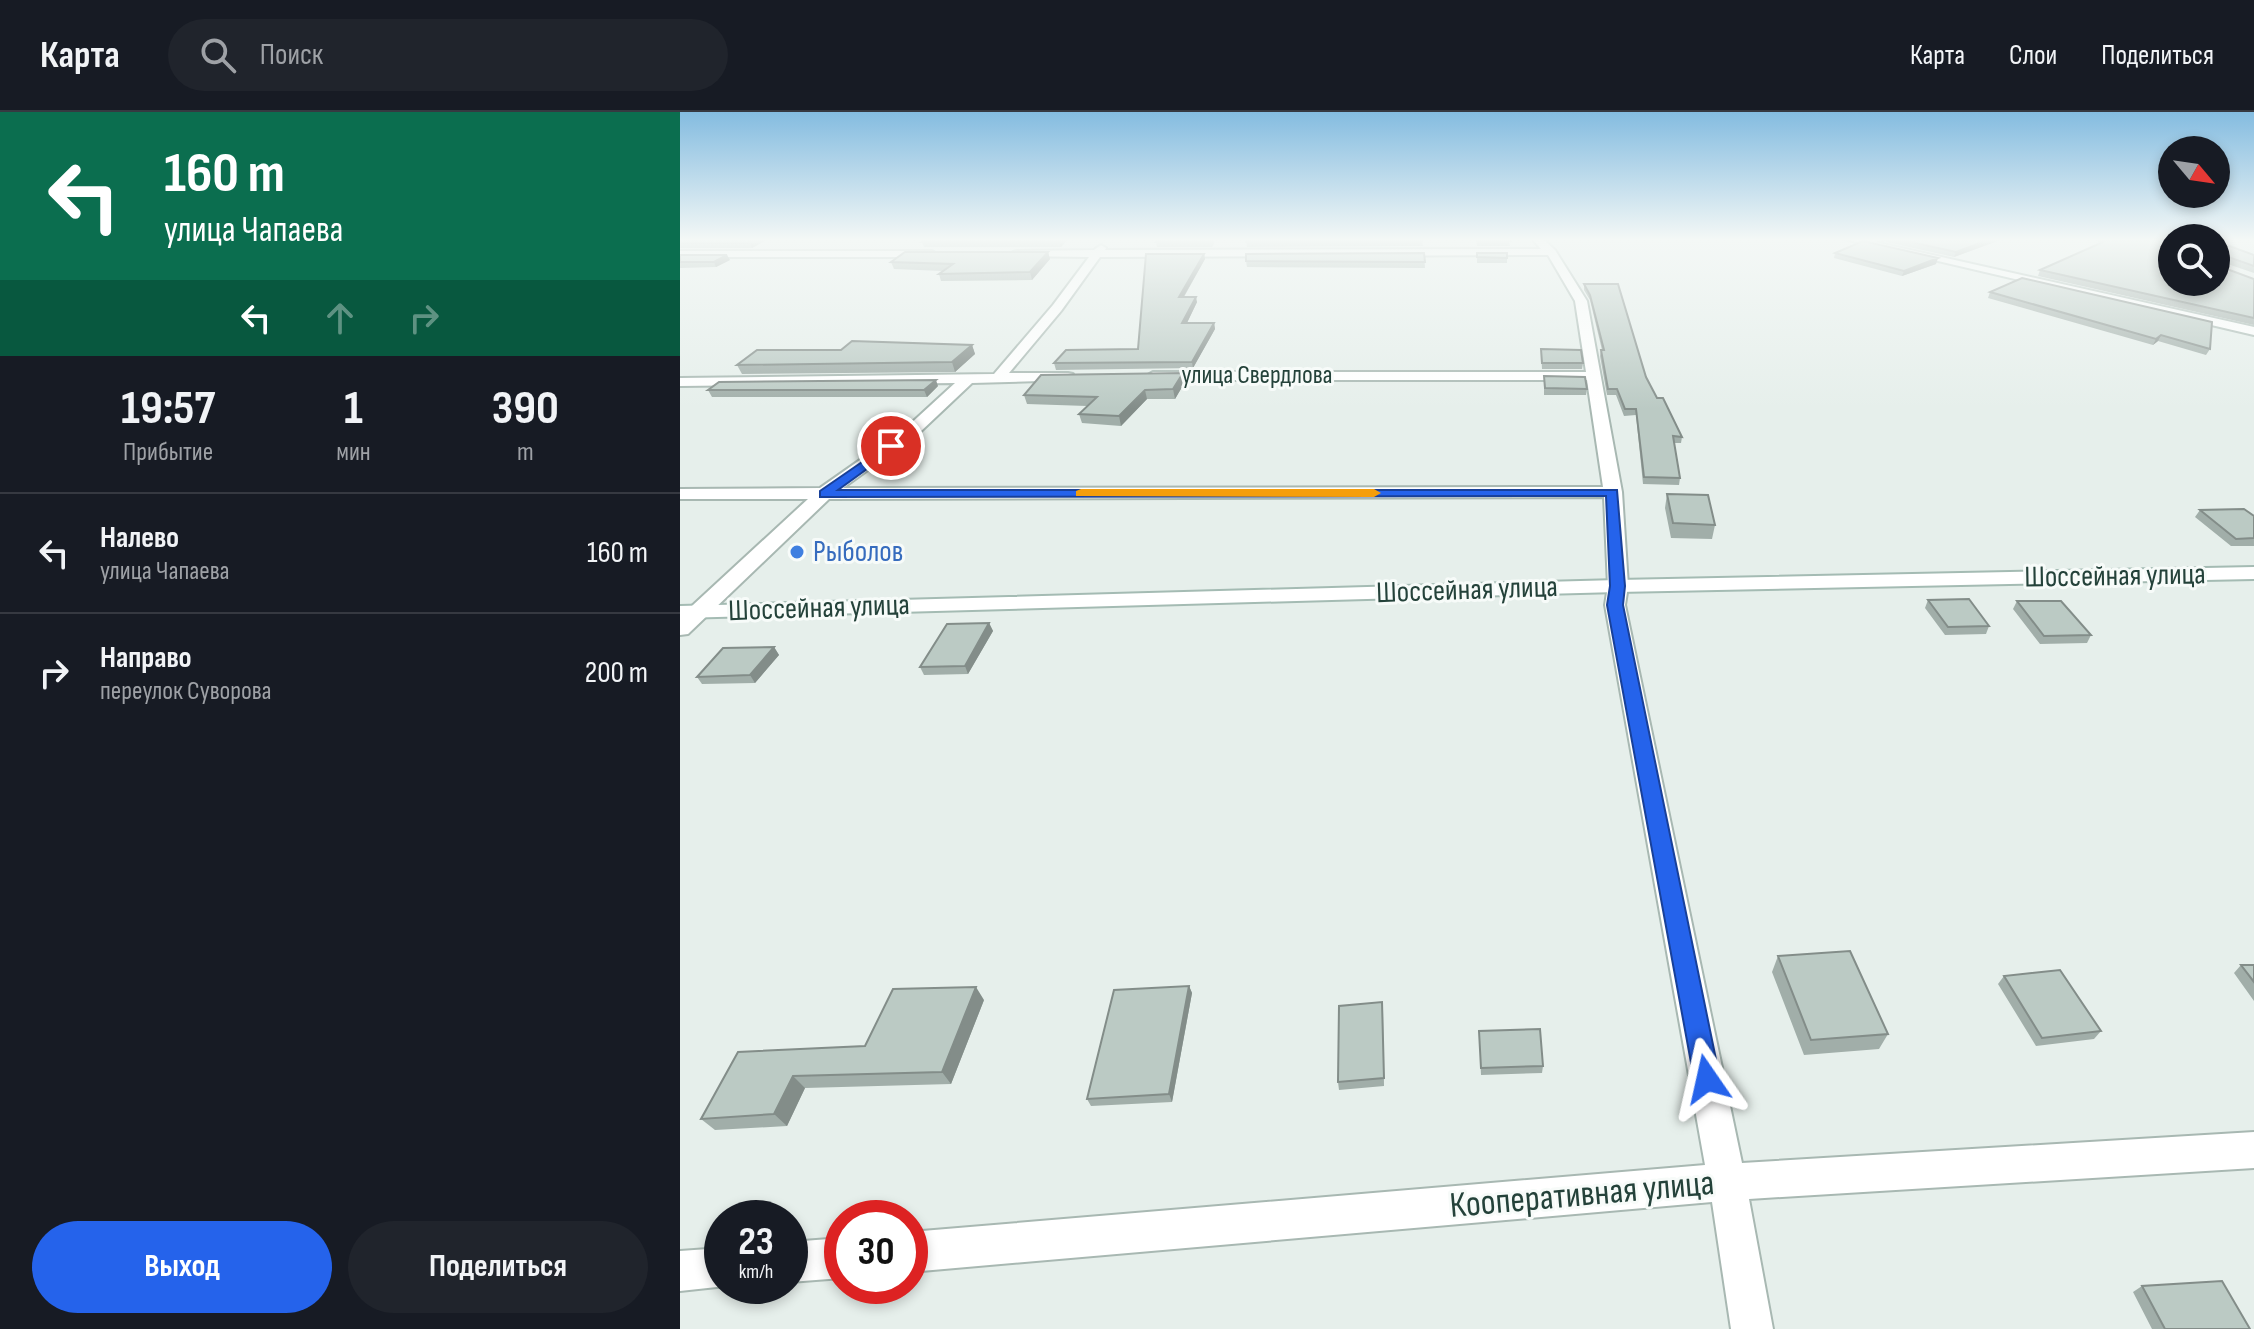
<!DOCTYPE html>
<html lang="ru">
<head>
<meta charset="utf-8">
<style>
	:root { --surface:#171b24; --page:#20242c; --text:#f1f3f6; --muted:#9ea1a6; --line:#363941; --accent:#2563eb }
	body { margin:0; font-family:"Sofia Sans Condensed",sans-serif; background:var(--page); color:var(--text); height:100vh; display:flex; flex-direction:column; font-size:30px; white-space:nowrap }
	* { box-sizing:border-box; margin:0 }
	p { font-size:26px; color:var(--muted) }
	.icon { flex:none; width:44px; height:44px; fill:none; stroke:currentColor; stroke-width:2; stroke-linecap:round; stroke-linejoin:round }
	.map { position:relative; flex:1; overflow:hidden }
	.panel { display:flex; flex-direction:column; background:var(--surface); width:680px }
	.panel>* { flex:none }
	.hud { background:#0b6e4f; color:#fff; overflow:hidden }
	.needle { width:52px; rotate:119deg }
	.tools { position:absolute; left:1478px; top:24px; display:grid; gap:16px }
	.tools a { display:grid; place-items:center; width:72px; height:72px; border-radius:50%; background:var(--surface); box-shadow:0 4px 12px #0003; font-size:40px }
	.speed { position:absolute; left:24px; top:1088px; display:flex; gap:16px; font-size:40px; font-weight:700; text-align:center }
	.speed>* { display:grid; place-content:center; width:104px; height:104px; border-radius:50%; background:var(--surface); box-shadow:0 4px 12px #0003; line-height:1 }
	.speed small { font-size:20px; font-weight:400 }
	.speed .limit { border:12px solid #d22; background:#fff; color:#111 }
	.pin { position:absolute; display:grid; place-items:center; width:68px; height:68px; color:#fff; margin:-34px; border:4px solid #fff; border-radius:50%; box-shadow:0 2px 8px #0007 }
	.me { position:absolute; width:88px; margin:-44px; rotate:349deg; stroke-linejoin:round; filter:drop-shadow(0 0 6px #0008) }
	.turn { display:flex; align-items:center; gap:28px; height:168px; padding:0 32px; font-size:36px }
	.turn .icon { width:104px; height:104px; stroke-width:2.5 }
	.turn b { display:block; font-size:56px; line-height:68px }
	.lanes { display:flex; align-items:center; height:76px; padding:0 32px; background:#0003; justify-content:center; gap:40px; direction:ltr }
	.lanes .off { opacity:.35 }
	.eta { display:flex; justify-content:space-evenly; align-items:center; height:136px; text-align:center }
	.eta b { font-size:48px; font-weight:700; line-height:56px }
	.primary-button { display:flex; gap:16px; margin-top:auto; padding:16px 32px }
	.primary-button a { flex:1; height:92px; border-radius:48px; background:var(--accent); color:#fff; font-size:32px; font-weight:700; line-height:92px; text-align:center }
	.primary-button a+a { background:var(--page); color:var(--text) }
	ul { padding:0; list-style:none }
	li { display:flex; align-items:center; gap:24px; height:120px; padding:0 32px; border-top:2px solid var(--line) }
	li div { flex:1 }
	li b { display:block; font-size:30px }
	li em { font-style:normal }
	header { display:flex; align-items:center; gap:48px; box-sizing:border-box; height:112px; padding:0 40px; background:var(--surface); border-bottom:2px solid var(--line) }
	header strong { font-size:38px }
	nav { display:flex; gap:44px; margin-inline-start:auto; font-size:28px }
	.search { width:560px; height:72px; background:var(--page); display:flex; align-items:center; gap:20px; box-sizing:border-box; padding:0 28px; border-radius:44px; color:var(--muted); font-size:30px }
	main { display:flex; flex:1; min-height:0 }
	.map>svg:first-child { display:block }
</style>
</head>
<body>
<header>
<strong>Карта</strong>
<div class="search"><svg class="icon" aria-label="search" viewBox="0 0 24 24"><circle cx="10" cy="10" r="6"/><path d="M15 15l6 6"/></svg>Поиск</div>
<nav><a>Карта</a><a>Слои</a><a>Поделиться</a></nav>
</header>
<main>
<section class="panel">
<div class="hud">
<div class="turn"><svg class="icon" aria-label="left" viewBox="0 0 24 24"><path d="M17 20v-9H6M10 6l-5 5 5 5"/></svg><div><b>160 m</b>улица Чапаева</div></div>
<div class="lanes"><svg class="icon" aria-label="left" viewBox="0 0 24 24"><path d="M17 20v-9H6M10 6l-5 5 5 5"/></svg><svg class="icon off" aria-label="ahead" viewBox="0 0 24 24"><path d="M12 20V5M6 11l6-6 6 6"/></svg><svg class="icon off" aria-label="right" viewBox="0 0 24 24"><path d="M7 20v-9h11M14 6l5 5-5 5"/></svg></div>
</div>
<div class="eta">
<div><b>19:57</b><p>Прибытие</p></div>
<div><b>1</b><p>мин</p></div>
<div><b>390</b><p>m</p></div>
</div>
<ul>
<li><svg class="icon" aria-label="left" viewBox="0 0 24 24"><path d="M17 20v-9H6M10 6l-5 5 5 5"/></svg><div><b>Налево</b><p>улица Чапаева</p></div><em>160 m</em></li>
<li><svg class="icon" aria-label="right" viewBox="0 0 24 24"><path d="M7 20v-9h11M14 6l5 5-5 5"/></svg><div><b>Направо</b><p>переулок Суворова</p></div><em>200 m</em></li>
</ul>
<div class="primary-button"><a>Выход</a><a>Поделиться</a></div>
</section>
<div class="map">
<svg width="1574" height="1217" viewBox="0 0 1574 1217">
	<rect width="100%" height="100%" fill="#e6efeb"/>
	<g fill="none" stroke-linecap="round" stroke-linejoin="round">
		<!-- minor casing -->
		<g stroke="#a8b8b2" stroke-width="4">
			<path id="minor" d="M 852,127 L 863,127 L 875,138 L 907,189 L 942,380 L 948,474 L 945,493 L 1062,1051 L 1574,1020 L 1574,1056 L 1069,1087 L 1093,1217 L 1051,1217 L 1032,1090 L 230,1160 L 230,1120 L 1025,1053 L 925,493 L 928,474 L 924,385 L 149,387 L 8,522 L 0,523 L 0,505 L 128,387 L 0,387 L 0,377 L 140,376 L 227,315 L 275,271 L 0,274 L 0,266 L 314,262 L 373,193 L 409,145 L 333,144 L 333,140 L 337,139 L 414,138 L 421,133 L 426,136 L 425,138 L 861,137 ZM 868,143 L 895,189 L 906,260 L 473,260 L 466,264 L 473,268 L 907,268 L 923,375 L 163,376 L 239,321 L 292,271 L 393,268 L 393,262 L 388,261 L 329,261 L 381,199 L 420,145 Z
				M 1191,127 L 1205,127 L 1185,133 L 1185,129 Z
				M 0,139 L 252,139 L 257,142 L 252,145 L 0,145 Z
				M 162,1126 L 162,1166 L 110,1170 L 110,1130 Z
				M 42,1136 L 42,1174 L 46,1174 L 0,1179 L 0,1139 Z"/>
		</g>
		<!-- tertiary casing -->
		<g stroke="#a8b8b2" stroke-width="4">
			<path id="tertiary" d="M 1164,127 L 1181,127 L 1574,215 L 1574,223 Z"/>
		</g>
		<!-- secondary casing -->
		<g stroke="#a4bbb3" stroke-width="4">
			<path id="secondary" d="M 1574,455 L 1574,467 L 938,480 L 0,506 L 0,494 L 938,468 Z"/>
		</g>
		<!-- minor -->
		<use href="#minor" fill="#fff" fill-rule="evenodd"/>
		<!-- tertiary -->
		<use href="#tertiary" fill="#fff" fill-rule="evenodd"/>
		<!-- secondary -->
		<use href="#secondary" fill="#fff" fill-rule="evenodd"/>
	</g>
	<!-- wall -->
	<path fill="#a1aea9" d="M 0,127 L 88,127 L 72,136 L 0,136 Z
		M 479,127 L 534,127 L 535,130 L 532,135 L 477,135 L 476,130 Z
		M 566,127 L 742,127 L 743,134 L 567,135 Z
		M 796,127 L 829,127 L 830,134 L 797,134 Z
		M 1206,127 L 1323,127 L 1274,145 L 1206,130 Z
		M 1417,127 L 1474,127 L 1492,170 L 1536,129 L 1574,143 L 1574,161 L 1536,148 L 1536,153 L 1574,167 L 1574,213 L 1358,164 L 1360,158 L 1419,132 Z
		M 387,128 L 381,135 L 244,135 L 242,130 Z
		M 368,140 L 370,147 L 352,168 L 261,169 L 259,162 L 263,159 L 214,157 L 211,150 Z
		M 744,141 L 745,156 L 567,155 L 566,149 Z
		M 797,141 L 827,141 L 827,151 L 797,151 Z
		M 1155,141 L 1256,152 L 1222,164 L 1154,146 Z
		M 524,142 L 525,147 L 504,185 L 517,190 L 507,211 L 534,211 L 535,217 L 513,256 L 376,258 L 374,251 L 458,237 Z
		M 0,143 L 50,148 L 36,155 L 0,156 Z
		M 1342,166 L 1530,237 L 1526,243 L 1478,229 L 1473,233 L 1308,186 L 1310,180 Z
		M 904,172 L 966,265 L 977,286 L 1002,325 L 1001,331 L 994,331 L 1000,366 L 999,373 L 963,372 L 956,303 L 944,304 L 936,283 L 927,283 L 920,244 L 921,238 L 922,238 L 910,188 L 904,178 Z
		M 292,233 L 295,242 L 275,260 L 62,262 L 57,253 L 161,238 Z
		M 861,237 L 903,251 L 902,257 L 862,257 Z
		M 503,261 L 505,270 L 495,287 L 467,287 L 441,314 L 402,311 L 399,302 L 407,294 L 347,292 L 344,283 Z
		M 864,264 L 907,277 L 906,283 L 864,283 Z
		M 258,274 L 247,285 L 32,285 L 28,278 Z
		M 987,382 L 1035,413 L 1032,427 L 991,426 L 985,396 Z
		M 1520,398 L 1574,404 L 1574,434 L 1551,434 L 1515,405 Z
		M 1248,488 L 1309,514 L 1306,522 L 1265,523 L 1245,496 Z
		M 1337,489 L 1411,523 L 1407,531 L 1360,532 L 1333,497 Z
		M 309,511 L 313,519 L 288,562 L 244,563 L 240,555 Z
		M 94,535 L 99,543 L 75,571 L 22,572 L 17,565 Z
		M 1098,844 L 1208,922 L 1199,937 L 1124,943 L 1092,860 Z
		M 1561,853 L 1574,853 L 1574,889 L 1554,861 Z
		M 1324,864 L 1421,919 L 1414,927 L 1356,934 L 1318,872 Z
		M 509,874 L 512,881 L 492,990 L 411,994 L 407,987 Z
		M 304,888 L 271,972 L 125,976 L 107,1014 L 35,1018 L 21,1007 L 58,940 L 185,934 Z
		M 703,898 L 704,974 L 659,978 L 658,970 Z
		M 799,919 L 863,954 L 862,961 L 801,963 Z
		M 1462,1174 L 1570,1217 L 1472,1217 L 1453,1180 Z"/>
	<!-- shaded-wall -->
	<path fill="#838d89" d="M 77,127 L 88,127 L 72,136 L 69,131 Z
		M 382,127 L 387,128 L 381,135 L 379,130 Z
		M 1311,127 L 1323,127 L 1274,145 L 1276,140 Z
		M 368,140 L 370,147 L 352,168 L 350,160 Z
		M 524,142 L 525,147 L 500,191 L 499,185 Z
		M 47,143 L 50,148 L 36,155 L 34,150 Z
		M 1258,146 L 1256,152 L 1222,164 L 1224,159 Z
		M 516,185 L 517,190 L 504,217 L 502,211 Z
		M 534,211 L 535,217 L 513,256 L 512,250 Z
		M 1481,223 L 1478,229 L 1473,233 L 1476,227 Z
		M 292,233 L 295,242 L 275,260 L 272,250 Z
		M 503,261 L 505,270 L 495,287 L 493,277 Z
		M 256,268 L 258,274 L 247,285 L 244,278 Z
		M 465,278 L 467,287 L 441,314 L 439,304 Z
		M 309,511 L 313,519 L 288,562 L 285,554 Z
		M 94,535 L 99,543 L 75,571 L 70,563 Z
		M 509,874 L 512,881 L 492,990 L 489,982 Z
		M 296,875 L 304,888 L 271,972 L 262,960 Z
		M 113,964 L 125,976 L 107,1014 L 94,1002 Z"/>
	<!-- building -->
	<path fill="#bbcac4" stroke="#838d89" stroke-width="2" d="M 0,127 L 77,127 L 69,131 L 0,131 Z
		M 247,127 L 382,127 L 379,130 L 242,130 Z
		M 479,127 L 533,127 L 531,130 L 476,130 Z
		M 566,127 L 742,127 L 742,129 L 566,130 Z
		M 796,127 L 829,127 L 830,129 L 797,129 Z
		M 1217,127 L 1311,127 L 1276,140 Z
		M 1421,127 L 1474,127 L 1492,133 L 1492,170 L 1536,170 L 1536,147 L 1536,153 L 1574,167 L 1574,206 L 1360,158 L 1423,130 Z
		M 1183,129 L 1258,146 L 1224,159 L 1155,141 Z
		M 1536,129 L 1574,143 L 1574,154 L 1540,142 L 1536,144 Z
		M 225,140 L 368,140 L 350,160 L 259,162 L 273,152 L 211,150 Z
		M 744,141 L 745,150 L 566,149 L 566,142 Z
		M 797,141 L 827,141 L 827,146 L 797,145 Z
		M 466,142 L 524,142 L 499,185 L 516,185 L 502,211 L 534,211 L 512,250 L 374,251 L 386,238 L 458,237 Z
		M 0,143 L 47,143 L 34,150 L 0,150 Z
		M 1342,166 L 1532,210 L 1530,237 L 1481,223 L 1476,227 L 1310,180 Z
		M 904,172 L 938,172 L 966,265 L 977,286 L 983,286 L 1002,325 L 993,324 L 1000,366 L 964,365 L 956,297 L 945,297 L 937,277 L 928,277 L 921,238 L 924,238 L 910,183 Z
		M 172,229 L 292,233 L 272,250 L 57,253 L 77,238 L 161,238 Z
		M 861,237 L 901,238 L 903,251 L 862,251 Z
		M 503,261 L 493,277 L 465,278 L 439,304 L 399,302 L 417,285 L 344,283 L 361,263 Z
		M 864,264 L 905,265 L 907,277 L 865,276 Z
		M 256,268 L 244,278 L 28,278 L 39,270 Z
		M 987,382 L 1028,383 L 1035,413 L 993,411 Z
		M 1564,397 L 1574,404 L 1574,426 L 1556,427 L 1520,398 Z
		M 1289,487 L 1309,514 L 1268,515 L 1248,488 Z
		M 1337,489 L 1381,489 L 1411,523 L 1364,524 Z
		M 309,511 L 285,554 L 240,555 L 267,512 Z
		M 94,535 L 70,563 L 17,565 L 43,536 Z
		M 1170,839 L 1208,922 L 1131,928 L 1098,844 Z
		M 1561,853 L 1574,853 L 1574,870 Z
		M 1380,858 L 1421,919 L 1362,926 L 1324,864 Z
		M 509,874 L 489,982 L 407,987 L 434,878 Z
		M 296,875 L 262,960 L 113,964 L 94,1002 L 21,1007 L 58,940 L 185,934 L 213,877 Z
		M 702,890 L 704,966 L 658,970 L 659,894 Z
		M 860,917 L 863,954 L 801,956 L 799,919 Z
		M 1542,1169 L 1570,1217 L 1485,1217 L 1462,1174 Z"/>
	<!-- sky -->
	<linearGradient id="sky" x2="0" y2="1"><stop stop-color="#84bce0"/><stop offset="0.43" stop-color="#f4f8f6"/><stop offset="1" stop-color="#f4f8f6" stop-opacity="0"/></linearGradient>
	<rect width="1574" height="297" fill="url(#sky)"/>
	<!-- route -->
	<path fill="#2563eb" stroke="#184099" stroke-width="2" d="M 211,330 L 216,331 L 216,336 L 158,378 L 937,378 L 945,474 L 943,493 L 1040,967 L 1036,976 L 1027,980 L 1018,976 L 1014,967 L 927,493 L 930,474 L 926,384 L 140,385 L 140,379 Z"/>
	<!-- slow -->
	<path fill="#f59e0b" d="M 401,377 L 694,377 L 701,381 L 694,385 L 396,384 L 396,379 Z"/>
	<!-- markers -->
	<circle fill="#3f7fe0" stroke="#f7fbf9" stroke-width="3" cx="117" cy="440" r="8"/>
	<g text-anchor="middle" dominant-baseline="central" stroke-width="6" stroke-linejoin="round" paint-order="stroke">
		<!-- far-street labels -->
		<g font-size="26" fill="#24423a" stroke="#f7fbf9">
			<text x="577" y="263">улица Свердлова</text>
		</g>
		<!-- shop labels -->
		<g font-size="30" fill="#366cbe" stroke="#f7fbf9" text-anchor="start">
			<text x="133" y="440">Рыболов</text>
		</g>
		<!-- street labels -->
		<g font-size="30" fill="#24423a" stroke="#f7fbf9">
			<text transform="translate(1435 464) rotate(-1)">Шоссейная улица</text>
			<text transform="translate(787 478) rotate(-2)">Шоссейная улица</text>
			<text transform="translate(139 496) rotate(-2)">Шоссейная улица</text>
		</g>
		<!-- near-street labels -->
		<g font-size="36" fill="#24423a" stroke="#f7fbf9">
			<text transform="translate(902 1083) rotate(-5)">Кооперативная улица</text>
		</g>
	</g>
</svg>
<div class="tools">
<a><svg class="needle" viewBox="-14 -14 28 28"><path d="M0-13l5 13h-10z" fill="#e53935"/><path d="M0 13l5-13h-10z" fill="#9ea1a6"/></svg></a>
<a><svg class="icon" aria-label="search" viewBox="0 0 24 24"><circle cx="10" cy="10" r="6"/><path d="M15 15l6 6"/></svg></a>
</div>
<div class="speed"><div>23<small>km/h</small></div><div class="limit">30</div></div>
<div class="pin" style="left:211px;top:334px;background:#d93025"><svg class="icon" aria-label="arrive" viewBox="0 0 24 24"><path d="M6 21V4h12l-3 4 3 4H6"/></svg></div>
<svg class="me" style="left:1027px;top:967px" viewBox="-20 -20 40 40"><path d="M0-17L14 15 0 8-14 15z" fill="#2563eb" stroke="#fff" stroke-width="4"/></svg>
</div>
</main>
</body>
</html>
